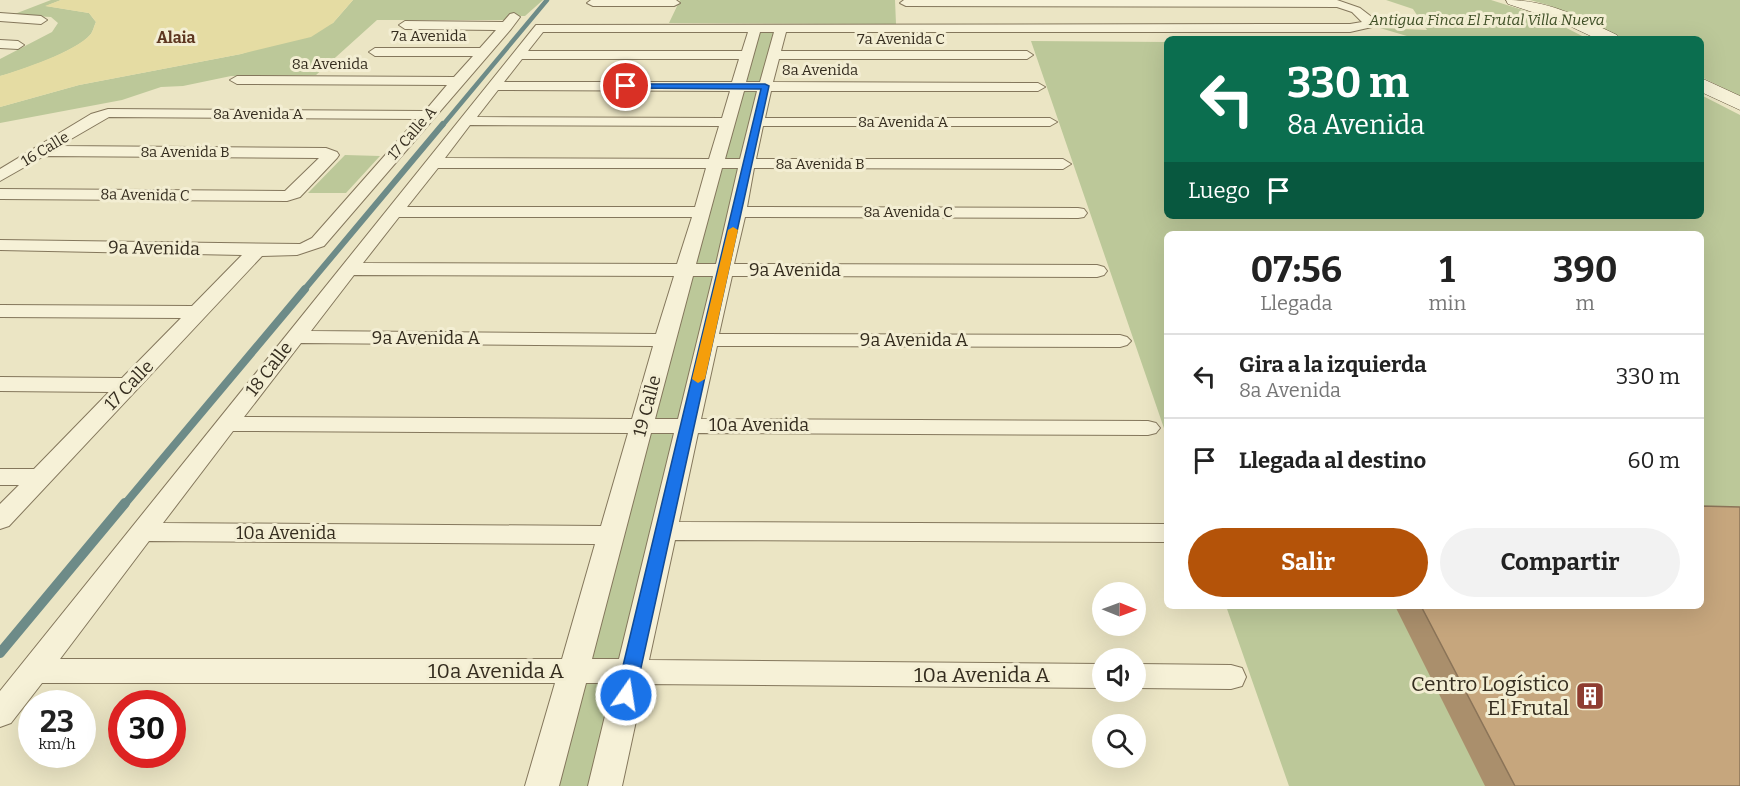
<!DOCTYPE html>
<html lang="es">
<head>
<meta charset="utf-8">
<style>
	:root { --surface:#fff; --page:#f2f2f2; --text:#222; --muted:#767676; --line:#e0e0e0; --accent:#b45309 }
	body { margin:0; font-family:Bitter,serif; background:var(--page); color:var(--text); height:100vh; display:flex; flex-direction:column; font-size:22px; white-space:nowrap }
	* { box-sizing:border-box; margin:0 }
	p { font-size:20px; color:var(--muted) }
	.icon { flex:none; width:33px; height:33px; fill:none; stroke:currentColor; stroke-width:2; stroke-linecap:round; stroke-linejoin:round }
	.map { position:relative; flex:1; overflow:hidden }
	.sheet { position:absolute; left:1164px; top:231px; width:540px; height:378px; display:flex; flex-direction:column; background:var(--surface); border-radius:9px; box-shadow:0 6px 24px #0002 }
	.sheet>* { flex:none }
	.banner { position:absolute; left:1164px; top:36px; width:540px; height:183px; border-radius:9px; box-shadow:0 6px 24px #0002; background:#0b6e4f; color:#fff; overflow:hidden }
	.needle { width:39px; rotate:91deg }
	.fabs { position:absolute; left:1092px; top:582px; display:grid; gap:12px }
	.fabs a { display:grid; place-items:center; width:54px; height:54px; border-radius:50%; background:var(--surface); box-shadow:0 6px 24px #0002; font-size:30px }
	.speed { position:absolute; left:18px; top:690px; display:flex; gap:12px; font-size:30px; font-weight:700; text-align:center }
	.speed>* { display:grid; place-content:center; width:78px; height:78px; border-radius:50%; background:var(--surface); box-shadow:0 6px 24px #0002; line-height:1 }
	.speed small { font-size:15px; font-weight:400 }
	.speed .limit { border:9px solid #d22; background:#fff; color:#111 }
	.pin { position:absolute; display:grid; place-items:center; width:51px; height:51px; color:#fff; margin:-26px; border:3px solid #fff; border-radius:50%; box-shadow:0 2px 6px #0007 }
	.me { position:absolute; width:66px; margin:-33px; rotate:13deg; stroke-linejoin:round; filter:drop-shadow(0 0 4px #0008) }
	.turn { display:flex; align-items:center; gap:21px; height:126px; padding:0 24px; font-size:27px }
	.turn .icon { width:78px; height:78px; stroke-width:2.5 }
	.turn b { display:block; font-size:42px; line-height:51px }
	.then { display:flex; align-items:center; height:57px; padding:0 24px; background:#0003; gap:12px; font-size:22px }
	.eta { display:flex; justify-content:space-evenly; align-items:center; height:102px; text-align:center }
	.eta b { font-size:36px; font-weight:700; line-height:42px }
	.primary-button { display:flex; gap:12px; margin-top:auto; padding:12px 24px }
	.primary-button a { flex:1; height:69px; border-radius:36px; background:var(--accent); color:#fff; font-size:24px; font-weight:700; line-height:69px; text-align:center }
	.primary-button a+a { background:var(--page); color:var(--text) }
	ul { padding:0; list-style:none }
	li { display:flex; align-items:center; gap:18px; height:84px; padding:0 24px; border-top:2px solid var(--line) }
	li div { flex:1 }
	li b { display:block; font-size:22px }
	li em { font-style:normal }
	.map>svg:first-child { display:block }
</style>
</head>
<body>
<div class="map">
<svg width="1740" height="786" viewBox="0 0 1740 786">
	<rect width="100%" height="100%" fill="#ebe5c4"/>
	<!-- green -->
	<path fill="#bcc899" d="M 51,0 L 61,0 L 46,6 L 89,13 L 96,22 C 94,26 93,32 90,35 C 77,51 20,71 0,76 L 0,59 L 52,32 L 58,23 L 51,17 L 12,15 Z
		M 353,0 L 543,0 L 525,16 L 508,16 L 504,20 L 377,20 L 316,75 L 231,76 L 183,86 L 161,87 L 122,100 L 0,123 L 0,107 L 79,85 L 241,54 L 333,23 Z
		M 680,0 L 895,0 L 896,24 L 669,23 Z
		M 1386,0 L 1491,0 L 1545,17 L 1588,39 L 1417,39 L 1380,28 L 1427,30 L 1413,9 Z
		M 1530,0 L 1740,0 L 1740,96 L 1701,77 L 1701,39 L 1624,39 L 1548,5 Z
		M 755,27 L 781,27 L 605,786 L 542,786 Z
		M 1031,41 L 1167,42 L 1167,216 L 1701,216 L 1701,95 L 1740,115 L 1740,786 L 1289,786 L 1226,606 L 1701,606 L 1701,234 L 1167,234 L 1167,437 Z
		M 345,155 L 380,156 L 346,193 L 308,193 Z"/>
	<!-- sand -->
	<path fill="#e5dca3" d="M 61,0 L 353,0 L 333,23 L 311,37 L 241,54 L 79,85 L 0,107 L 0,76 C 21,70 76,51 90,35 C 93,32 94,26 96,22 L 89,13 L 45,6 Z"/>
	<g fill="none" stroke-linecap="round" stroke-linejoin="round">
		<!-- stream-far3 -->
		<path stroke="#6d8b88" stroke-width="4.5" d="M 442,126 L 547,0"/>
		<!-- stream-far2 -->
		<path stroke="#6d8b88" stroke-width="6" d="M 304,290 L 443,124"/>
		<!-- stream-far1 -->
		<path stroke="#6d8b88" stroke-width="8" d="M 124,505 L 305,289"/>
		<!-- stream -->
		<path stroke="#6d8b88" stroke-width="10" d="M 0,653 L 125,503"/>
		<!-- street casing -->
		<g stroke="#84775c" stroke-width="2">
			<path id="street" d="M 591,0 L 676,0 L 680,3 L 674,6 L 593,6 L 587,3 Z
				M 904,0 L 1337,0 L 1360,8 L 1373,18 L 1372,27 L 1350,32 L 786,32 L 781,51 L 1027,51 L 1033,55 L 1027,59 L 779,59 L 773,82 L 1038,83 L 1045,87 L 1038,91 L 771,91 L 765,118 L 1050,118 L 1057,122 L 1050,126 L 763,126 L 756,159 L 1063,159 L 1071,164 L 1063,169 L 754,168 L 747,207 L 1078,208 L 1084,209 L 1087,213 L 1084,217 L 1078,218 L 745,217 L 734,264 L 1097,265 L 1104,267 L 1107,271 L 1104,275 L 1097,277 L 732,276 L 719,334 L 1120,335 L 1127,337 L 1131,341 L 1127,345 L 1120,347 L 717,346 L 701,419 L 1148,421 L 1156,423 L 1160,428 L 1156,433 L 1148,435 L 698,433 L 679,522 L 1167,524 L 1167,542 L 675,540 L 649,660 L 1102,664 L 1102,688 L 644,684 L 622,786 L 588,786 L 613,683 L 586,683 L 559,786 L 525,786 L 555,683 L 42,683 L 11,723 L 0,727 L 0,691 L 536,25 L 1350,24 L 1362,22 L 1352,12 L 1337,7 L 906,6 L 900,3 ZM 543,32 L 748,32 L 742,51 L 528,51 ZM 760,32 L 774,32 L 760,82 L 746,82 ZM 522,59 L 739,59 L 732,82 L 504,82 ZM 498,90 L 730,91 L 722,118 L 477,117 ZM 744,91 L 757,91 L 740,159 L 725,159 ZM 470,125 L 719,126 L 709,159 L 445,158 ZM 438,168 L 706,168 L 695,207 L 407,207 ZM 722,168 L 738,168 L 716,264 L 696,264 ZM 399,217 L 692,217 L 677,264 L 363,263 ZM 354,275 L 674,276 L 656,334 L 311,331 ZM 693,276 L 713,276 L 678,419 L 655,419 ZM 301,343 L 653,346 L 632,419 L 244,417 ZM 233,431 L 628,433 L 601,526 L 163,523 ZM 651,433 L 674,433 L 619,659 L 592,659 ZM 149,541 L 595,544 L 562,659 L 60,659 Z
				M 0,13 L 41,16 L 47,20 L 41,24 L 0,21 Z
				M 514,13 L 520,17 L 511,29 L 324,246 L 297,255 L 262,256 L 9,526 L 0,529 L 0,504 L 19,485 L 0,485 L 0,469 L 34,469 L 109,392 L 0,391 L 0,377 L 122,378 L 181,318 L 0,317 L 0,305 L 192,306 L 242,255 L 0,250 L 0,240 L 300,244 L 312,238 L 417,119 L 109,117 L 59,146 L 326,148 L 337,152 L 339,155 L 337,158 L 300,197 L 287,201 L 0,199 L 0,189 L 285,191 L 319,158 L 44,156 L 0,181 L 0,169 L 91,114 L 108,109 L 425,111 L 447,85 L 237,84 L 230,80 L 237,76 L 454,77 L 473,56 L 375,56 L 369,52 L 375,48 L 480,48 L 496,30 L 405,29 L 399,25 L 405,21 L 503,22 L 510,14 Z
				M 0,40 L 18,41 L 24,45 L 18,49 L 0,48 Z
				M 1136,664 L 1231,665 L 1242,668 L 1246,677 L 1242,686 L 1231,689 L 1136,688 Z"/>
		</g>
		<!-- secondary casing -->
		<g stroke="#66583f" stroke-width="1">
			<path id="secondary" d="M 1506,0 C 1549,0 1579,17 1617,35 L 1620,39 L 1597,39 L 1559,21 L 1508,4 Z
				M 1701,78 L 1740,96 L 1740,110 L 1701,92 Z"/>
		</g>
		<!-- street -->
		<use href="#street" fill="#f6f1d7" fill-rule="evenodd"/>
		<!-- secondary -->
		<use href="#secondary" fill="#f6f1d7" fill-rule="evenodd"/>
	</g>
	<!-- wall -->
	<path fill="#aa8f6c" d="M 1395,606 L 1701,606 L 1740,786 L 1485,786 Z"/>
	<!-- building -->
	<path fill="#c6a67d" stroke="#8b7458" stroke-width="1.5" d="M 1701,506 L 1740,507 L 1740,786 L 1515,786 L 1421,606 L 1701,606 Z"/>
	<!-- route -->
	<path fill="#1a73e8" stroke="#114b97" stroke-width="1.5" d="M 623,84 L 765,84 L 769,86 L 635,695 L 632,700 L 626,703 L 619,700 L 616,695 L 761,89 L 626,88 L 622,86 Z"/>
	<!-- slow -->
	<path fill="#f59e0b" d="M 733,227 L 738,230 L 705,379 L 698,383 L 692,379 L 728,230 Z"/>
	<!-- icons -->
	<defs>
		<g id="building-square" transform="scale(1.5)"><rect x="-9" y="-9" width="18" height="18" rx="4" fill="#8e3d30" stroke="#f3eed3"/><path d="M-4-6H4V6H1V3H-1V6H-4ZM-2.5-4.3h1.7v1.8h-1.7ZM.8-4.3h1.7v1.8H.8ZM-2.5-1h1.7V.8h-1.7ZM.8-1h1.7V.8H.8Z" fill="#fff"/></g>
	</defs>
	<g fill-rule="evenodd">
		<use href="#building-square" x="1590" y="696"/>
	</g>
	<g text-anchor="middle" dominant-baseline="central" stroke-width="6" stroke-linejoin="round" paint-order="stroke">
		<!-- far-park labels -->
		<g font-size="15" font-style="italic" fill="#405027" stroke="#f3eed3">
			<text x="1487" y="20">Antigua Finca El Frutal Villa Nueva</text>
		</g>
		<!-- far-street labels -->
		<g font-size="15" fill="#352d1f" stroke="#f3eed3">
			<text x="429" y="36">7a Avenida</text>
			<text x="901" y="39">7a Avenida C</text>
			<text x="330" y="64">8a Avenida</text>
			<text x="820" y="70">8a Avenida</text>
			<text x="258" y="114">8a Avenida A</text>
			<text x="903" y="122">8a Avenida A</text>
			<text transform="translate(412 133) rotate(-49)">17 Calle A</text>
			<text transform="translate(45 149) rotate(-31)">16 Calle</text>
			<text x="185" y="152">8a Avenida B</text>
			<text x="820" y="164">8a Avenida B</text>
			<text transform="translate(145 195) rotate(1)">8a Avenida C</text>
			<text x="908" y="212">8a Avenida C</text>
		</g>
		<!-- far-neighbourhood labels -->
		<g font-size="16" font-weight="bold" fill="#5e3721" stroke="#f3eed3">
			<text x="176" y="37">Alaia</text>
		</g>
		<!-- street labels -->
		<g font-size="18" fill="#352d1f" stroke="#f3eed3">
			<text transform="translate(154 248) rotate(1)">9a Avenida</text>
			<text x="795" y="270">9a Avenida</text>
			<text x="426" y="338">9a Avenida A</text>
			<text x="914" y="340">9a Avenida A</text>
			<text transform="translate(269 369) rotate(-52)">18 Calle</text>
			<text transform="translate(129 385) rotate(-46)">17 Calle</text>
			<text transform="translate(647 406) rotate(-75)">19 Calle</text>
			<text x="759" y="425">10a Avenida</text>
			<text x="286" y="533">10a Avenida</text>
		</g>
		<!-- near-street labels -->
		<g font-size="21" fill="#352d1f" stroke="#f3eed3">
			<text x="496" y="671">10a Avenida A</text>
			<text x="982" y="675">10a Avenida A</text>
		</g>
		<!-- near-poi labels -->
		<g font-size="21" fill="#352d1f" stroke="#f3eed3" text-anchor="end">
			<text x="1569" y="684">Centro Logístico<tspan x="1569" dy="24">El Frutal</tspan></text>
		</g>
	</g>
</svg>
<div class="fabs">
<a><svg class="needle" viewBox="-14 -14 28 28"><path d="M0-13l5 13h-10z" fill="#e53935"/><path d="M0 13l5-13h-10z" fill="#767676"/></svg></a>
<a><svg class="icon" aria-label="sound" viewBox="0 0 24 24"><path d="M4 9h4l5-4v14l-5-4H4zM17 9q2 3 0 6"/></svg></a>
<a><svg class="icon" aria-label="search" viewBox="0 0 24 24"><circle cx="10" cy="10" r="6"/><path d="M15 15l6 6"/></svg></a>
</div>
<div class="speed"><div>23<small>km/h</small></div><div class="limit">30</div></div>
<div class="pin" style="left:626px;top:86px;background:#d93025"><svg class="icon" aria-label="arrive" viewBox="0 0 24 24"><path d="M6 21V4h12l-3 4 3 4H6"/></svg></div>
<svg class="me" style="left:626px;top:695px" viewBox="-20 -20 40 40"><circle r="17" fill="#1a73e8" stroke="#fff" stroke-width="3"/><path d="M0-11L8 9 0 5-8 9z" fill="#fff"/></svg>
<div class="banner">
<div class="turn"><svg class="icon" aria-label="left" viewBox="0 0 24 24"><path d="M17 20v-9H6M10 6l-5 5 5 5"/></svg><div><b>330 m</b>8a Avenida</div></div>
<div class="then">Luego<svg class="icon" aria-label="arrive" viewBox="0 0 24 24"><path d="M6 21V4h12l-3 4 3 4H6"/></svg></div>
</div>
<section class="sheet">
<div class="eta">
<div><b>07:56</b><p>Llegada</p></div>
<div><b>1</b><p>min</p></div>
<div><b>390</b><p>m</p></div>
</div>
<ul>
<li><svg class="icon" aria-label="left" viewBox="0 0 24 24"><path d="M17 20v-9H6M10 6l-5 5 5 5"/></svg><div><b>Gira a la izquierda</b><p>8a Avenida</p></div><em>330 m</em></li>
<li><svg class="icon" aria-label="arrive" viewBox="0 0 24 24"><path d="M6 21V4h12l-3 4 3 4H6"/></svg><div><b>Llegada al destino</b></div><em>60 m</em></li>
</ul>
<div class="primary-button"><a>Salir</a><a>Compartir</a></div>
</section>
</div>
</body>
</html>
